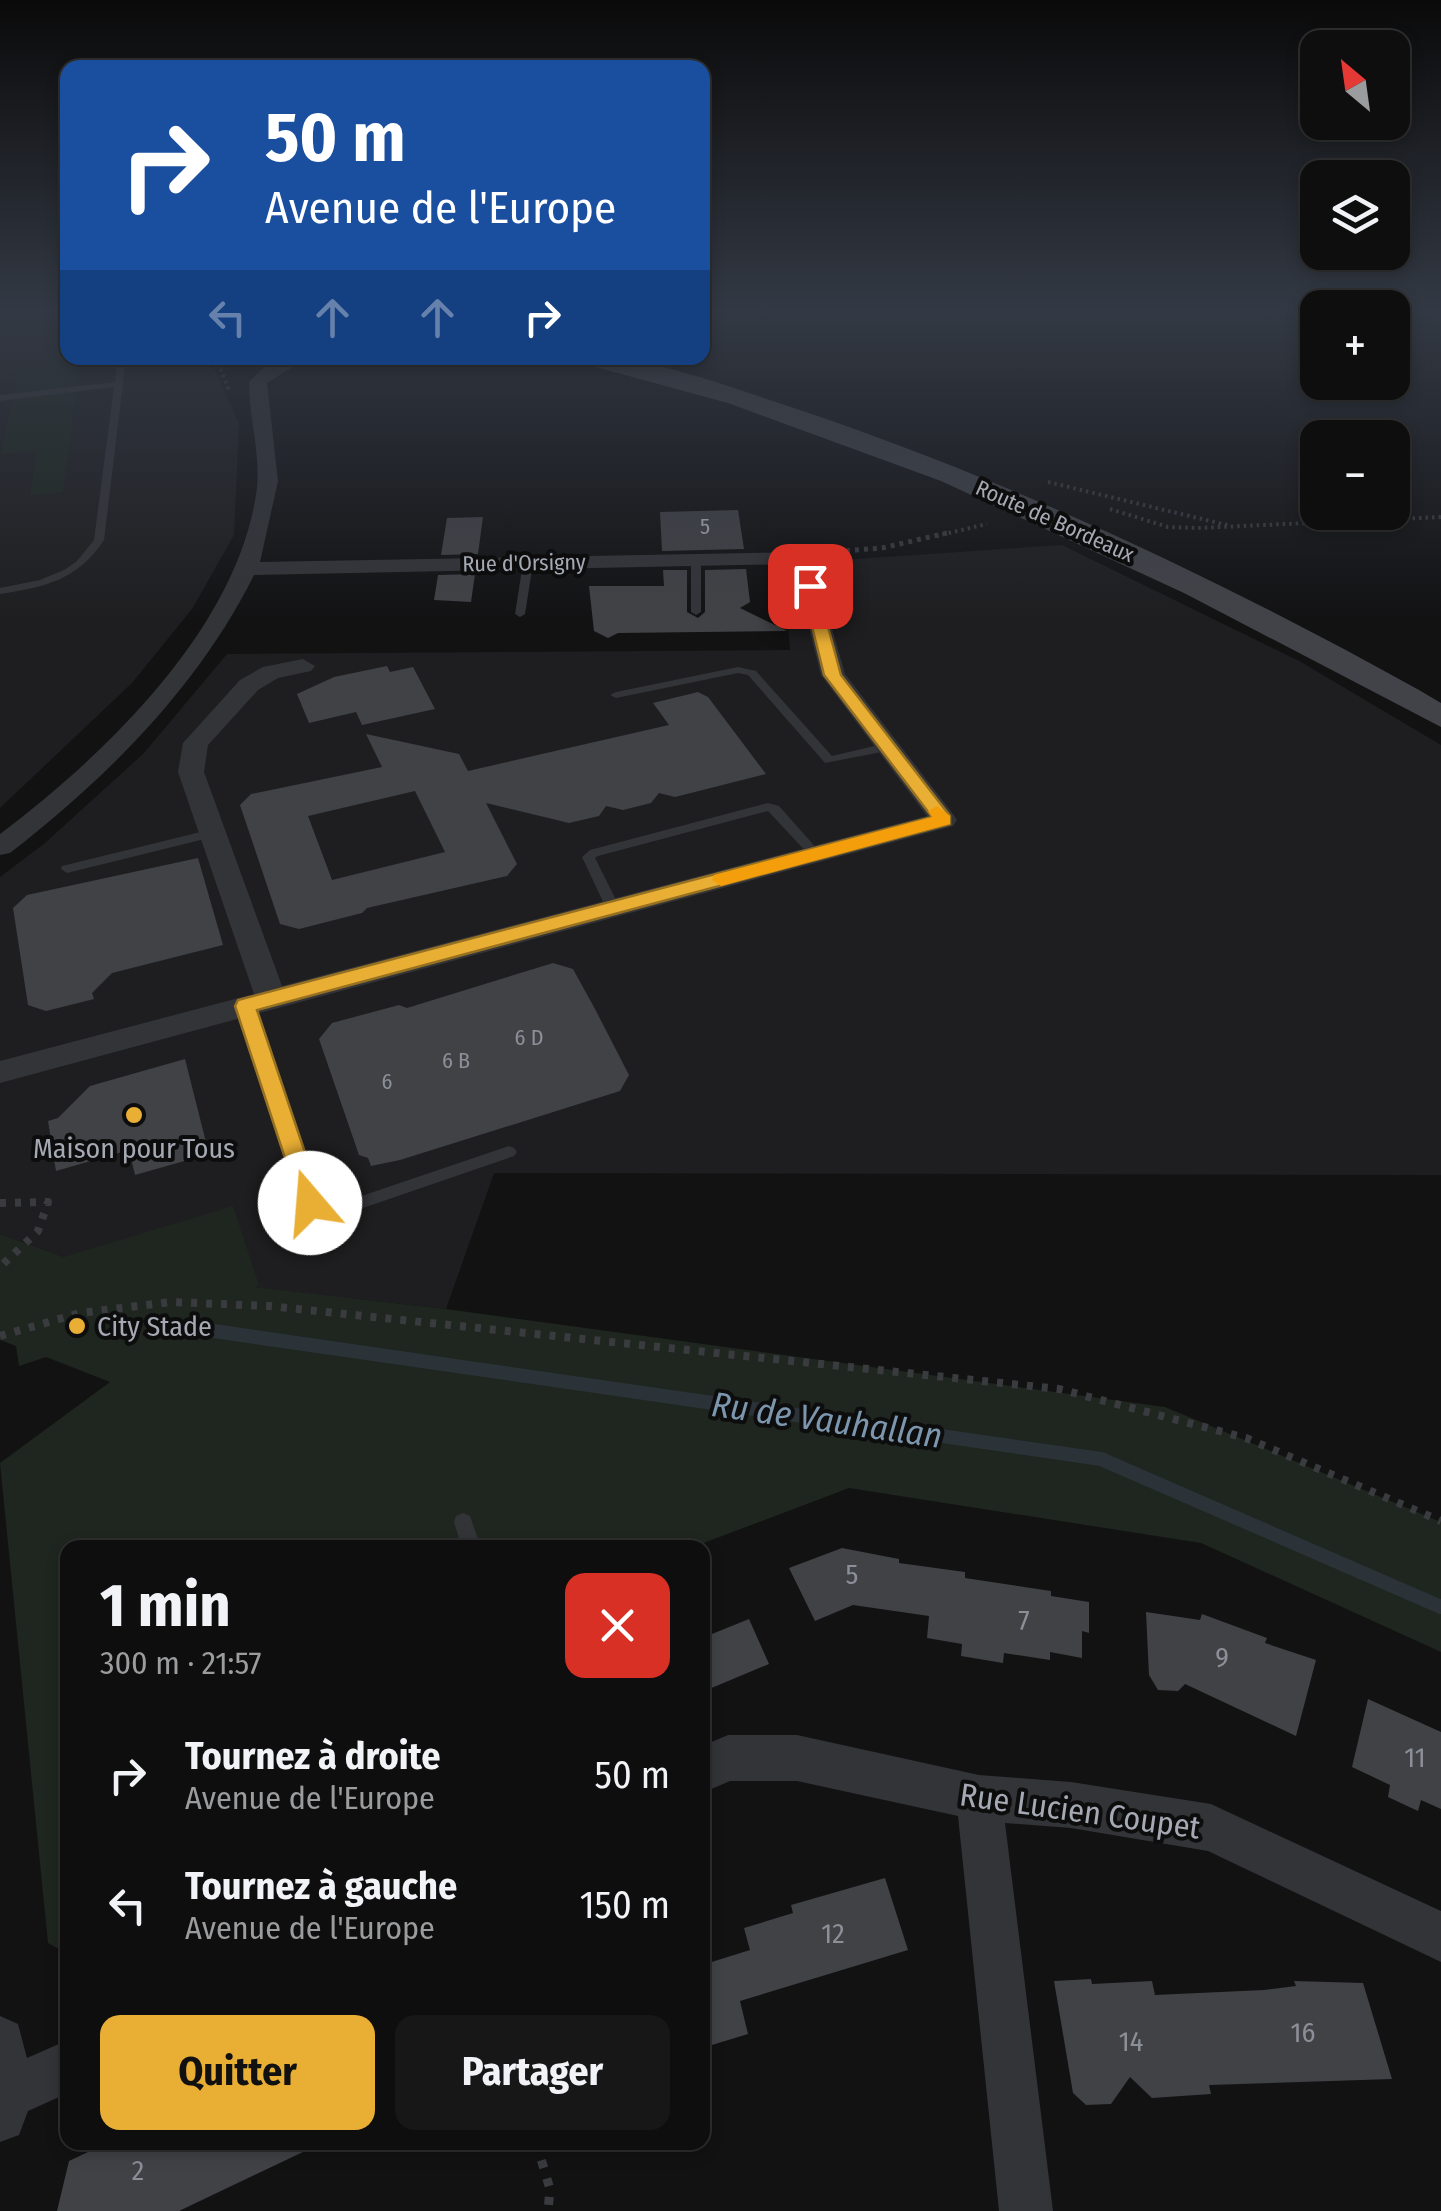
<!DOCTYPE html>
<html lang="fr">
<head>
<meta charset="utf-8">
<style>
	:root { --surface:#0e0e0e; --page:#171717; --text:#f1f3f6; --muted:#9b9c9e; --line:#2e2e2e; --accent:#e9ae34 }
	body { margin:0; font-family:"Fira Sans Condensed",sans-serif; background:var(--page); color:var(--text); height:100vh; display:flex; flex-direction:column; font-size:38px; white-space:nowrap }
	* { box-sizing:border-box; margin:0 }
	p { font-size:32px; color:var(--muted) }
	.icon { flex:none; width:55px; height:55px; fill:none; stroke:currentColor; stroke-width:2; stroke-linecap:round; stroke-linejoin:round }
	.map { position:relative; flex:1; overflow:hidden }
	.drawer { position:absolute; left:60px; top:1540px; width:650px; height:610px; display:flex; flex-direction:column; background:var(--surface); border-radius:20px; box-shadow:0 5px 15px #0003,0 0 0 2px var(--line) }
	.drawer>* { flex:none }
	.banner { position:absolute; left:60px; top:60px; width:650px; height:305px; border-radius:20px; box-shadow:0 5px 15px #0003,0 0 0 2px var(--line); background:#1a4fa0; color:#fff; overflow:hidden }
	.needle { width:65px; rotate:331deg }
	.buttons { position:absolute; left:1300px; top:30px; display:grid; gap:20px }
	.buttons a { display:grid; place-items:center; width:110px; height:110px; border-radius:20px; background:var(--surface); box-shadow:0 5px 15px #0003,0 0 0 2px var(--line); font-size:50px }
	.pin { position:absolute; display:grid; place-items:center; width:85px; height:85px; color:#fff; margin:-42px; border-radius:20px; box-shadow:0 5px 15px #0006 }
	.me { position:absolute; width:110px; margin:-55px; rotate:342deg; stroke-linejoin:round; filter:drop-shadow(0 0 8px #0008) }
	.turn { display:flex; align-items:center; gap:35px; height:210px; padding:0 40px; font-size:45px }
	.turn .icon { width:130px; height:130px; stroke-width:2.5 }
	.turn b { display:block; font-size:70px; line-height:85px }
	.lanes { display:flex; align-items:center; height:95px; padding:0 40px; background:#0003; justify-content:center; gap:50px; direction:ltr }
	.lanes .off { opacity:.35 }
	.round { display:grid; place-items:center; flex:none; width:105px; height:105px; border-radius:20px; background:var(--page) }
	.overview { display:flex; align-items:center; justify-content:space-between; height:170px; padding:0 40px }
	h1 { font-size:60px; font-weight:700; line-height:75px }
	.cta { display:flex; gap:20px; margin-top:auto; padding:20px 40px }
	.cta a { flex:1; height:115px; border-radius:20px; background:var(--accent); color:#111; font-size:40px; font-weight:700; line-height:115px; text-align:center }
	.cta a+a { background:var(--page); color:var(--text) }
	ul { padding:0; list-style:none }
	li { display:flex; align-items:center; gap:30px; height:130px; padding:0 40px }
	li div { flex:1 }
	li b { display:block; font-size:38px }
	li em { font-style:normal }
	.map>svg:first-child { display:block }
</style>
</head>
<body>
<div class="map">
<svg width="1441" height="2211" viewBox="0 0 1441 2211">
	<rect width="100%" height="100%" fill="#121213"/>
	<!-- built -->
	<path fill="#1e1e20" d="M 0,312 L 67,312 L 68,358 L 191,358 L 215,370 L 239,424 L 234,535 L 192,609 L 132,683 L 0,808 Z
		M 1062,545 L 1301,662 L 1441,745 L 1441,1175 L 494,1173 L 446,1309 L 100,1270 L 0,1234 L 0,877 L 45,843 L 144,753 L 227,654 L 790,650 L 782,564 Z"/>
	<!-- green -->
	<path fill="#1e261f" d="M 67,334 L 68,358 L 81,358 L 63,492 L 30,496 L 37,451 L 1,454 L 18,374 L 13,374 L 14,368 L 49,365 L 54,335 Z
		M 233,1206 L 259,1285 L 255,1287 L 446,1309 L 1165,1407 L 1441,1522 L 1441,1652 L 1201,1543 L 849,1488 L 693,1547 L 68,1548 L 67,1953 L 48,1943 L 0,1463 L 110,1382 L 46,1357 L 19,1366 L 16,1346 L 0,1340 L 0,1234 L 64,1257 Z"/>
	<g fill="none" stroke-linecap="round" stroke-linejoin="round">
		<!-- stream -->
		<path stroke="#2b3238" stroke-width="14" d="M 186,1327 L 1101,1459 L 1441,1607"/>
	</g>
	<!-- building -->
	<path fill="#414246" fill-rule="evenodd" d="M 738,510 L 744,549 L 662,551 L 660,512 Z
		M 483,517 L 478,554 L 441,555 L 447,518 Z
		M 746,569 L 750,602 L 740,608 L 787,631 L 618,633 L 608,638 L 594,631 L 589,586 L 664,586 L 663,570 L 687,570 L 687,612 L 698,618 L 705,612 L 705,570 Z
		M 475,574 L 471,602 L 434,600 L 438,575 Z
		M 387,666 L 390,672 L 413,667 L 435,709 L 362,725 L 356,712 L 309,723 L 297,694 L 334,677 Z
		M 698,692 L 708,697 L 766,774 L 675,797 L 659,793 L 651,803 L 623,810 L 606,806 L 599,816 L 569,823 L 486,803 L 517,864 L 507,876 L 367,908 L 362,913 L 299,929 L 280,924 L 240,805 L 251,794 L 382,767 L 366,734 L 459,754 L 468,771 L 669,725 L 653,703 ZM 415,791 L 445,852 L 332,880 L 308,816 Z
		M 198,858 L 223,945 L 112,973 L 92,993 L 94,999 L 46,1011 L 28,1005 L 13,908 L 27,895 Z
		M 553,963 L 573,969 L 595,1009 L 629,1075 L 620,1091 L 400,1160 L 371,1166 L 368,1158 L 359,1155 L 319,1039 L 332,1023 L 399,1005 L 407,1008 Z
		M 185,1059 L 209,1154 L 135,1175 L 129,1150 L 56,1171 L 48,1121 L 58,1118 L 90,1086 Z
		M 842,1548 L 899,1559 L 899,1563 L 965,1572 L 965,1578 L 1051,1591 L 1051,1596 L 1089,1602 L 1089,1633 L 1082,1631 L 1082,1658 L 1050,1652 L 1050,1660 L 1004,1653 L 1003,1663 L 961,1656 L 962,1644 L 927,1638 L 929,1616 L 853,1605 L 815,1621 L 789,1568 Z
		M 1146,1612 L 1200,1620 L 1202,1614 L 1267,1638 L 1265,1643 L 1316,1660 L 1296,1736 L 1185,1684 L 1178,1691 L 1158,1690 L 1149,1675 Z
		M 749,1619 L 769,1664 L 702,1692 L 702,1638 Z
		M 1368,1699 L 1441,1732 L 1441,1809 L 1421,1800 L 1418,1811 L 1388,1797 L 1390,1785 L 1352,1767 Z
		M 885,1878 L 908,1950 L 740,2001 L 748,2034 L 702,2048 L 702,1965 L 750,1950 L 744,1928 L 793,1913 L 791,1905 Z
		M 1091,1979 L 1092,1984 L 1152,1981 L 1155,1995 L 1264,1990 L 1296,1986 L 1294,1981 L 1363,1983 L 1392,2079 L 1209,2085 L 1211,2094 L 1152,2098 L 1130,2077 L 1111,2104 L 1086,2105 L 1073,2093 L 1054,1981 Z
		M 109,2142 L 324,2142 L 179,2211 L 57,2211 L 69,2161 Z"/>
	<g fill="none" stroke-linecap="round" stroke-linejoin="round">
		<!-- path-far3 -->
		<path stroke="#393b3f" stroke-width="4" stroke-dasharray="2.5 4" stroke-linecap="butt" d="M 197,358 L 220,368 L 229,390
			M 1048,482 L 1231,526
			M 1110,509 L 1168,527 L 1198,528 L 1441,517
			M 936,536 L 987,524"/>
		<!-- path-far2 -->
		<path stroke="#393b3f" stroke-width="5" stroke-dasharray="4 5" stroke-linecap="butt" d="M 828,552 L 882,548 L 947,533"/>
		<!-- path-far1 -->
		<path stroke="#393b3f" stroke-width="8" stroke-dasharray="6 9" stroke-linecap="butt" d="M 0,1203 L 48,1202 L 38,1231 L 0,1267
			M 0,1336 L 80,1313 L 171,1302 L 269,1306 L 1059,1389 L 1246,1438 L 1441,1521"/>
		<!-- path -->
		<path stroke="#393b3f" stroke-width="9" stroke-dasharray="8 11" stroke-linecap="butt" d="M 536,2142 L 550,2189 L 548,2211"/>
		<!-- lane -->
		<path fill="#333438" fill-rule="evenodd" d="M 118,358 L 126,358 L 104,540 C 78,580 45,587 0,594 L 0,588 L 40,580 L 66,569 L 77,561 L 94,540 L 114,387 L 0,401 L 0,395 L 115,382 Z
			M 696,557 L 701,560 L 701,612 L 696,615 L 691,612 L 691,560 Z
			M 528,560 L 533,563 L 525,614 L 520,617 L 515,614 L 523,563 Z
			M 738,667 L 756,671 L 832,756 L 887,743 L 893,747 L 887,751 L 825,763 L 748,675 L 738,673 L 616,698 L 610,695 L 616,692 Z
			M 768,803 L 779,806 L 819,851 L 819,857 L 811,857 L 768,811 L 598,856 L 595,858 L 620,908 L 613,912 L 606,908 L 582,857 L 590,850 Z
			M 213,829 L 219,833 L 217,836 L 67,873 L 61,869 L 62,866 Z
			M 245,1000 L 252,1005 L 317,1199 L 332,1206 L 509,1146 L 514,1148 L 517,1152 L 514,1156 L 331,1219 L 304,1207 L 238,1005 Z
			M 463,1513 L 470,1516 L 481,1548 L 462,1548 L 454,1522 L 456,1516 Z"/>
		<!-- street -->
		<path fill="#333438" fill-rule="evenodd" d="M 285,358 L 307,358 L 267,383 L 278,481 L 260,562 L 810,552 L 845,674 L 953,814 L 957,820 L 953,826 L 0,1083 L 0,1061 L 254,994 L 178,772 L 183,743 L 240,680 L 263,667 L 303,659 L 315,666 L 311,671 L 278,678 L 258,690 L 208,745 L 204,772 L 282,986 L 927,816 L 821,675 L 793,564 L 254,575 C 199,686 107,778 10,853 L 0,855 L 0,834 C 105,755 235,630 256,495 C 262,457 249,420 249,382 L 265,366 Z
			M 728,1735 L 797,1735 L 979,1775 L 1071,1782 L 1211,1804 L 1441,1911 L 1441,1962 L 1208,1851 L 1071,1828 L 1005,1823 L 1053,2211 L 999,2211 L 958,1816 L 797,1781 L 730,1781 L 702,1793 L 702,1746 Z
			M 0,2016 L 18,2024 L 27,2058 L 68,2040 L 68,2093 L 28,2111 L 19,2135 L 0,2142 Z"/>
		<!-- secondary -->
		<path fill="#414348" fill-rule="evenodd" d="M 578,358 C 643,354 714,382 776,402 C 999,475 1214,576 1419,690 L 1441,703 L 1441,727 L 1184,593 L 941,481 L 728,403 L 581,363 Z"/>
	</g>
	<!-- sky -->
	<linearGradient id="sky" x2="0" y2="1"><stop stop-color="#0a0a0a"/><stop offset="0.5" stop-color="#333944"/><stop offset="1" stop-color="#333944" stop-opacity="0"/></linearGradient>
	<rect width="1441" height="621" fill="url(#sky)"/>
	<!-- route -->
	<path fill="#e9ae34" stroke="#977122" stroke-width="2.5" d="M 810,582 L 817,586 L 841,675 L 950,816 L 950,824 L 257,1010 L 322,1203 L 319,1210 L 302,1210 L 235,1006 L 238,1000 L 932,817 L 824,675 L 802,586 Z"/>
	<!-- slow -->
	<path fill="#f59e0b" d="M 937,806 L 950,816 L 950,824 L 721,886 L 712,880 L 714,875 L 932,817 L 928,811 Z"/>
	<!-- markers -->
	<g fill="#e9ae34" stroke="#0d0d0e" stroke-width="4">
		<circle cx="134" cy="1115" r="10"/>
		<circle cx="77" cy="1326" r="10"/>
	</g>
	<g text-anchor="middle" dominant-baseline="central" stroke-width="8" stroke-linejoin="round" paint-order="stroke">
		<!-- far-street labels -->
		<g font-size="22" fill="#a4a9b3" stroke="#0d0d0e">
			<text transform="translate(1055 521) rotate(24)">Route de Bordeaux</text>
			<text transform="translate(524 563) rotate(-1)">Rue d'Orsigny</text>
		</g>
		<!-- number labels -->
		<g font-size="22" fill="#8b8f98">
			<text x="705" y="526">5</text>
			<text x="529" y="1037">6 D</text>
			<text x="456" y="1060">6 B</text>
			<text x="387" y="1081">6</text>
		</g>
		<!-- poi labels -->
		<g font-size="28" fill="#a4a9b3" stroke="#0d0d0e">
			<text x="134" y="1148">Maison pour Tous</text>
			<text x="97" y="1326" text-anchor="start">City Stade</text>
		</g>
		<!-- near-number labels -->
		<g font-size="28" fill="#8b8f98">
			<text x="852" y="1574">5</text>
			<text x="1024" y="1620">7</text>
			<text x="1222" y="1657">9</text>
			<text x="1415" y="1757">11</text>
			<text x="833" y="1933">12</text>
			<text x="1303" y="2032">16</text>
			<text x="1131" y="2041">14</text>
			<text x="138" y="2170">2</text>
		</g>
		<!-- near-street labels -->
		<g font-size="32" fill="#a4a9b3" stroke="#0d0d0e">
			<text transform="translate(1080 1811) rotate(8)">Rue Lucien Coupet</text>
		</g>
		<!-- near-water labels -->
		<g font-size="35" font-style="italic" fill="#7c96ad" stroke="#0d0d0e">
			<text transform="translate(827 1420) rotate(8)">Ru de Vauhallan</text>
		</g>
	</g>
</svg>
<div class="buttons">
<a><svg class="needle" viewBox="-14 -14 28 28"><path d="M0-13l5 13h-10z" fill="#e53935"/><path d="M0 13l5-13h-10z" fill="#9b9c9e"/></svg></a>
<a><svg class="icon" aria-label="layers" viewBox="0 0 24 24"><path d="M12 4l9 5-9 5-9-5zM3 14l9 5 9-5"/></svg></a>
<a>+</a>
<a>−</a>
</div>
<div class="pin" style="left:810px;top:586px;background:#d93025"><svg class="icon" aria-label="arrive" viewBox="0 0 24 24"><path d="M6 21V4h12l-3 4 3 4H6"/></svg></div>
<svg class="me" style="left:310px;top:1203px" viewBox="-20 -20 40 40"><circle r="19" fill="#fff"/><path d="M0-13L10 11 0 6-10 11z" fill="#e9ae34"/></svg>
<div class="banner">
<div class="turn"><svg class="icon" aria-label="right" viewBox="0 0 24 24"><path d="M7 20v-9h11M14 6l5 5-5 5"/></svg><div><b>50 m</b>Avenue de l'Europe</div></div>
<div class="lanes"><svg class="icon off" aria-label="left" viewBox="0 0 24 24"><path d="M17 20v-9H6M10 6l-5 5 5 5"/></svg><svg class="icon off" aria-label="ahead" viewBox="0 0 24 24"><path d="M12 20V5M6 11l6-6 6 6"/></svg><svg class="icon off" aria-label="ahead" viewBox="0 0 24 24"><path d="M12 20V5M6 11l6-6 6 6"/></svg><svg class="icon" aria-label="right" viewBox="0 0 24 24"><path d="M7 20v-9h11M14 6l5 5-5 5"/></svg></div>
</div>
<section class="drawer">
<div class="overview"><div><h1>1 min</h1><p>300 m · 21:57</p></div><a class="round" style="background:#d93025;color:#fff"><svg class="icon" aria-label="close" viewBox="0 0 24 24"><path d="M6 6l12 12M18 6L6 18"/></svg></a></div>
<ul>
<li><svg class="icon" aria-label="right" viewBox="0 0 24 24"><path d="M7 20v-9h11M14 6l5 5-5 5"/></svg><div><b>Tournez à droite</b><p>Avenue de l'Europe</p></div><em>50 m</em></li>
<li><svg class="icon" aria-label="left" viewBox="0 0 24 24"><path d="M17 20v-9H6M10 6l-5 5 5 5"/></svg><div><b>Tournez à gauche</b><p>Avenue de l'Europe</p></div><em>150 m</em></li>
</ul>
<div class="cta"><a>Quitter</a><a>Partager</a></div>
</section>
</div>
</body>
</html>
